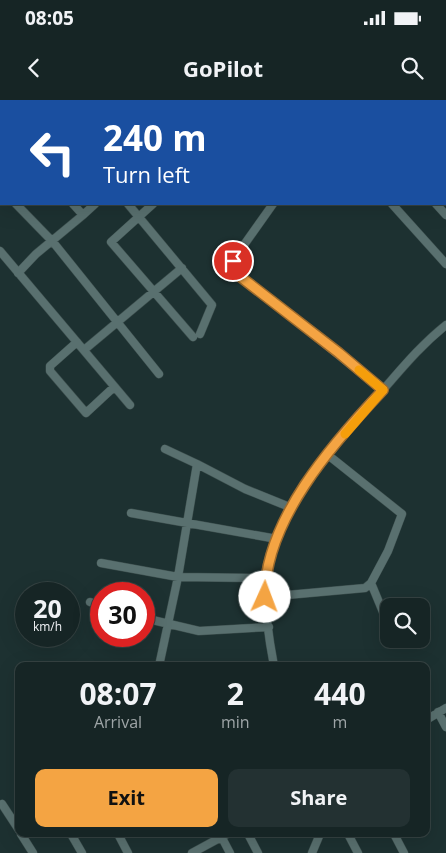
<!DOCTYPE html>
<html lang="en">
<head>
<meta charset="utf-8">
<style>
	:root { --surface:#162525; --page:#233132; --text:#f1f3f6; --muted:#9ea5a7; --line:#354242; --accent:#f4a443 }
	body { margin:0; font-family:"Open Sans",sans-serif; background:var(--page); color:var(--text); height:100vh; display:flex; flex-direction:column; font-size:19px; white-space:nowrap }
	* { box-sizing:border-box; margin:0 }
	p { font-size:16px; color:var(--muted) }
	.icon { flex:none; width:28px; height:28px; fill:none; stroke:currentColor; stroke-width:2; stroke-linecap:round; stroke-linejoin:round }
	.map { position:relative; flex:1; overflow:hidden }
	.details { position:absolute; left:15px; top:562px; width:415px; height:175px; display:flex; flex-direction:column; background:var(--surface); border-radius:10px; box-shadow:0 5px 20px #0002,0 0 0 1px var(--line) }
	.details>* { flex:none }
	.guide { position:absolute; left:0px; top:0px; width:446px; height:105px; box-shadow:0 5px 20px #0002,0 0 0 1px var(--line); background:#1a4fa0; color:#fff; overflow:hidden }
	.fabs { position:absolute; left:380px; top:498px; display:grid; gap:10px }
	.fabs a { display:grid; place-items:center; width:50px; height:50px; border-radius:10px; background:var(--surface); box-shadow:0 5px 20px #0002,0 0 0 1px var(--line); font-size:25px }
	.speed { position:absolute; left:15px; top:482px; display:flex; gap:10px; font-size:25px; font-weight:700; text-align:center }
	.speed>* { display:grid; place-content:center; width:65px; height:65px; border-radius:50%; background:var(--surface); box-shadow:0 5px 20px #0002,0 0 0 1px var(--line); line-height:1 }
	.speed small { font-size:12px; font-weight:400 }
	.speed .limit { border:8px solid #d22; background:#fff; color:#111 }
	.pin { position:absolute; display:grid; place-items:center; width:42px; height:42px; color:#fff; margin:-21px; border:2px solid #fff; border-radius:50%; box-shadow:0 1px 5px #0007 }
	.me { position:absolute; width:55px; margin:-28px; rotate:2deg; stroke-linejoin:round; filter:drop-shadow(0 0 4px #0008) }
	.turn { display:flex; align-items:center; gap:18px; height:105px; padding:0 20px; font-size:22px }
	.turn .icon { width:65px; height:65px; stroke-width:2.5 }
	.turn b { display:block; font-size:35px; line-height:42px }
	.eta { display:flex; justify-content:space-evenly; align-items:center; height:85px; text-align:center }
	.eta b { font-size:30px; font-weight:700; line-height:35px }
	.button { display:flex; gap:10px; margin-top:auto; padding:10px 20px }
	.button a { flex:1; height:58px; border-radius:10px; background:var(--accent); color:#111; font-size:20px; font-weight:700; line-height:58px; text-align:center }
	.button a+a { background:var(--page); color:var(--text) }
	.status { display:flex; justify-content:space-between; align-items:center; height:35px; padding:0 25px; background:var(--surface); direction:ltr }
	.status svg { height:14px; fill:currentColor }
	header { display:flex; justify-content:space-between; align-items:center; height:65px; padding:0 20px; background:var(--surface); font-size:22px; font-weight:700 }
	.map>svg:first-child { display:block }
</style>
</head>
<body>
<div class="status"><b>08:05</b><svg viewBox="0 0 49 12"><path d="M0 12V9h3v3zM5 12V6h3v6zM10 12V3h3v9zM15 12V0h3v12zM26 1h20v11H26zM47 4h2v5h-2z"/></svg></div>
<header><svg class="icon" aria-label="back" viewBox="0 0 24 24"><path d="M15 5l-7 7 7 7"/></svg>GoPilot<svg class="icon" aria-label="search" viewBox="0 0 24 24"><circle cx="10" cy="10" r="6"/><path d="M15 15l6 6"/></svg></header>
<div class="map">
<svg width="446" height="753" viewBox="0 0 446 753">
	<rect width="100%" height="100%" fill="#1d3131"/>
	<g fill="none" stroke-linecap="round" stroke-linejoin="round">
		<!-- minor casing -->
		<g stroke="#3d4f4e" stroke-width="9">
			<path id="minor" d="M 4,0 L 5,1
				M 39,0 L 40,1
				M 210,0 L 211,1
				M 127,1 L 129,0
				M 270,1 L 271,0
				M 0,85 L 1,86
				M 16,104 L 53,142 L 159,274
				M 73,104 L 83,115 L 95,104
				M 128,104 L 212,205 L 200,234
				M 153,104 L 111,142 L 193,237
				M 273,104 L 229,166 L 383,291
				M 392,104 L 446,164
				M 436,104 L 446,115
				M 0,151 L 130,305
				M 18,173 L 36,154 L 83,115
				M 77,242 L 50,266 L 50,271 L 86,313 L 114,287
				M 84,250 L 182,168
				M 328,355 L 402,414 L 388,451 L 371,483 L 383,512
				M 197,364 L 245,389 L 292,408
				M 131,413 L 277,439
				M 101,463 L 178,477 L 265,478
				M 265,497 L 365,488 L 371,483
				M 90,502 L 101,506
				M 144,518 L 199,531 L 269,527
				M 159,566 L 178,477 L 197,364 L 165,349
				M 274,566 C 270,545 262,495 265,475 C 277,407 338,341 382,291 C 403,267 421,245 446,225
				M 438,612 L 446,627
				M 426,620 L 446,608
				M 2,704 L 19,730
				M 21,734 L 33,753
				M 71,734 L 82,753
				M 118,734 L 128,753
				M 220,734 L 230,753
				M 248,734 L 258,753
				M 348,734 L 358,753
				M 394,734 L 404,753
				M 192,753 L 227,734
				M 312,753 L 320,734"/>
		</g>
		<!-- tertiary casing -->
		<g stroke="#3d4f4e" stroke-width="12">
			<path id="tertiary" d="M 15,1 L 16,0
				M 0,14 L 1,13"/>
		</g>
		<!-- minor -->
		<use href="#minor" stroke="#59706f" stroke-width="8"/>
		<!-- tertiary -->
		<use href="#tertiary" stroke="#59706f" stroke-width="10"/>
	</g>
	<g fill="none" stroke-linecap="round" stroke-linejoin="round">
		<!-- route casing -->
		<g stroke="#9f6b2c" stroke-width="12">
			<path id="route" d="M 233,161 L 229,166 L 233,171 L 339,253 L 383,290 C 333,343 264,421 265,497"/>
		</g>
		<!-- route -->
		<use href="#route" stroke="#f4a443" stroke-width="9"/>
		<!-- slow -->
		<path stroke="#f59e0b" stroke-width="9" d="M 345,334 L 383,290 L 359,270"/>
	</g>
</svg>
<div class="fabs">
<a><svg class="icon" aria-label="search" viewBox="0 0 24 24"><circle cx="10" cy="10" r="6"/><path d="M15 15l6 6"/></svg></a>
</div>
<div class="speed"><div>20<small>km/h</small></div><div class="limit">30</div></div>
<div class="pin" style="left:233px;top:161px;background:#d93025"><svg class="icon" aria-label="arrive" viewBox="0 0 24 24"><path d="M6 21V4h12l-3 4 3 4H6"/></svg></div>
<svg class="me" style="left:265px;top:497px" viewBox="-20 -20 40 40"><circle r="19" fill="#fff"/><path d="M0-13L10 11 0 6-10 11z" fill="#f4a443"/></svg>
<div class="guide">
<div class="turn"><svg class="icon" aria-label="left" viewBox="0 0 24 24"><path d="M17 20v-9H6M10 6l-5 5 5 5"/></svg><div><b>240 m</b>Turn left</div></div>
</div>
<section class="details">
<div class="eta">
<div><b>08:07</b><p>Arrival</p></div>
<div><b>2</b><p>min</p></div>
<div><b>440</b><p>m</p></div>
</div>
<div class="button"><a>Exit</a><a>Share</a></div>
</section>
</div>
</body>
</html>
